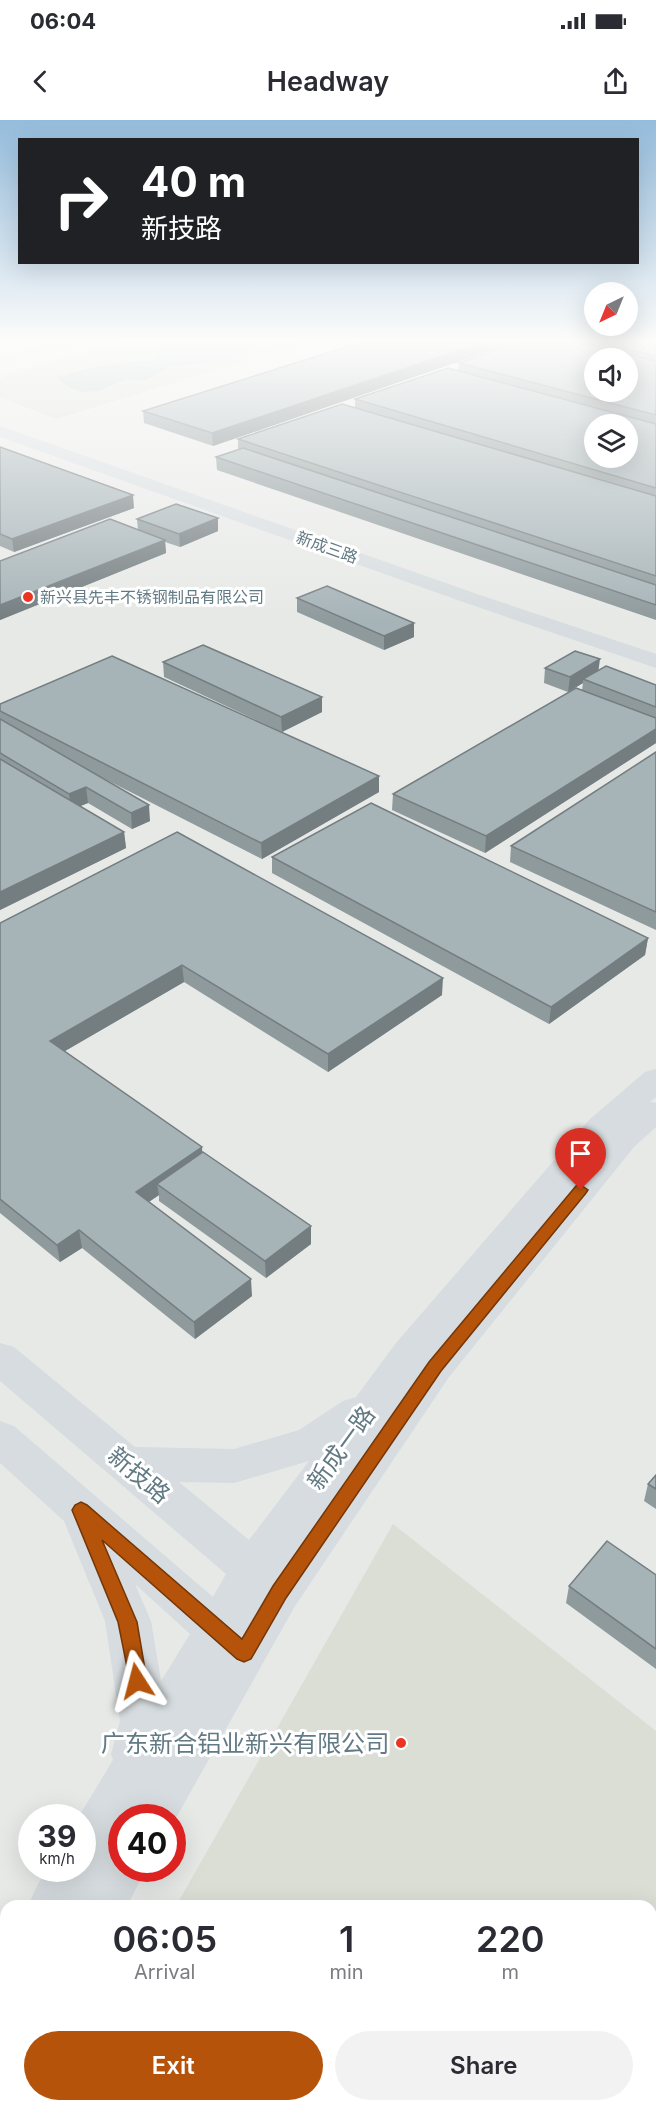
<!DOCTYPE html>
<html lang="en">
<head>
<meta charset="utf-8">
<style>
	:root { --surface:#fff; --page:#f2f2f3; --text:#2b2b33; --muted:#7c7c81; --accent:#b45309 }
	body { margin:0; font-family:Inter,"Noto Sans SC",sans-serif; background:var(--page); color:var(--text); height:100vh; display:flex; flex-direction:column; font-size:22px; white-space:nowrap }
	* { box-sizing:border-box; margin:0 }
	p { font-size:20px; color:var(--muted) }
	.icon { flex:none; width:33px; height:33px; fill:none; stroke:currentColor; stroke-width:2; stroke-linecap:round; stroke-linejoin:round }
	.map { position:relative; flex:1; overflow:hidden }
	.panel { position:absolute; left:0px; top:1780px; width:657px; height:212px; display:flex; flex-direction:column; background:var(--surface); border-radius:18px 18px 0 0; box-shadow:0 6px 24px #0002 }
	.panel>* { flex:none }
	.hud { position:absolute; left:18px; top:18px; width:621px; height:126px; border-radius:0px; box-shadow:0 6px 24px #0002; background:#202124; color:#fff; overflow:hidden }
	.needle { width:39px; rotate:223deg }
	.tools { position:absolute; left:584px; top:162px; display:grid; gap:12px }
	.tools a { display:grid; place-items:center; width:54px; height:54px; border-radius:50%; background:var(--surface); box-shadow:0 6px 24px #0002; font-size:30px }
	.speed { position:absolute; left:18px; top:1684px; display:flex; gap:12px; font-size:30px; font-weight:700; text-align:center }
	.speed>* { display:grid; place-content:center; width:78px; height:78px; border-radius:50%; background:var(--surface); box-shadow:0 6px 24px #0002; line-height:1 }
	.speed small { font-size:15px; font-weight:400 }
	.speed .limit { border:9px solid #d22; background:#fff; color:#111 }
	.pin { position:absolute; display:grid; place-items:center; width:51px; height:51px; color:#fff; margin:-62px -26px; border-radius:50% 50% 50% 0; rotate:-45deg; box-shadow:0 0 6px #0007 }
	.pin .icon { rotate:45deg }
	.me { position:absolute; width:66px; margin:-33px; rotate:351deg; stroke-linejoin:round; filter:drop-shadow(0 0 4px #0008) }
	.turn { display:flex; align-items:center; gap:21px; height:126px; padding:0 24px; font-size:27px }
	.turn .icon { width:78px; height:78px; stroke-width:2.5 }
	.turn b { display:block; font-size:42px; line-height:51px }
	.eta { display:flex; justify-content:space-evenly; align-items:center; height:102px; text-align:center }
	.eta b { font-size:36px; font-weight:600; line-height:42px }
	.button { display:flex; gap:12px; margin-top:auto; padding:12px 24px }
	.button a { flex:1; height:69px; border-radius:36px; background:var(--accent); color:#fff; font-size:24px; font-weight:600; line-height:69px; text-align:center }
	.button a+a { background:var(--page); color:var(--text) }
	.status { display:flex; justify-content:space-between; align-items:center; height:42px; padding:0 30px; background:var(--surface); direction:ltr }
	.status svg { height:16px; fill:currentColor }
	header { display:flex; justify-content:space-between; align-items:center; height:78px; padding:0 24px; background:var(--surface); font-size:27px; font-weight:600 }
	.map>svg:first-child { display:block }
</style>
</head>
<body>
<div class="status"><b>06:04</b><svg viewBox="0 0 49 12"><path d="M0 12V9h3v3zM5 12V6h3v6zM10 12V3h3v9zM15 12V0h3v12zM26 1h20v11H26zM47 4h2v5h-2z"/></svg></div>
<header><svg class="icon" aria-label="back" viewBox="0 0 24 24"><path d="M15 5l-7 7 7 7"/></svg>Headway<svg class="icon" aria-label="share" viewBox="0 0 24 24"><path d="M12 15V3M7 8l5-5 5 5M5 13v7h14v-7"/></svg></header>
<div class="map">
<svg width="656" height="1991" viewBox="0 0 656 1991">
	<rect width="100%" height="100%" fill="#f9f9f6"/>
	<!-- built -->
	<path fill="#e7e9e7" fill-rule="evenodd" d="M 0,223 L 656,223 L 656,1991 L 0,1991 ZM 594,238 L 627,238 L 627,272 L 594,272 ZM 594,304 L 627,304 L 627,338 L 594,338 ZM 32,1698 L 82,1698 L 82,1749 L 32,1749 ZM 122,1698 L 172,1698 L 172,1749 L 122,1749 ZM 6,1786 L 651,1786 L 651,1986 L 6,1986 Z"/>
	<!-- green -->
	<path fill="#daded5" d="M 116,223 L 303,223 L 56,299 L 0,277 L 0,260 L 7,254 Z
		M 393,1404 L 656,1611 L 656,1991 L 59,1991 L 62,1986 L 651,1986 L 651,1786 L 176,1786 Z"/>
	<!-- water -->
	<path fill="#b7c8ca" d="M 164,223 L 260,223 L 247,233 L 227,240 L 170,247 L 144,261 L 125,260 L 99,271 L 82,272 L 70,268 L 57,258 C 89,246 120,242 155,240 L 158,230 Z"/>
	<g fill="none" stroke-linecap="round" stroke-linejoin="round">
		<!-- secondary -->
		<path fill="#d6dcdf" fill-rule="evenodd" d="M 0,306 L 477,474 L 656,534 L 656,548 L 463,482 L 0,317 Z
			M 656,949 L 656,977 L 650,982 L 656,983 L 656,1007 L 634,1027 L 449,1257 L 295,1486 L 172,1705 L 172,1698 L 122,1698 L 122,1749 L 146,1749 L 127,1786 L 28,1786 L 36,1768 L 47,1749 L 82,1749 L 82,1698 L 78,1698 L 113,1640 L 111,1634 L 120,1601 L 105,1501 L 64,1401 L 0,1343 L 0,1301 L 14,1306 L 213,1477 L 226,1454 L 0,1261 L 0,1223 L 14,1227 L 135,1327 L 234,1329 L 299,1310 L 343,1281 L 356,1277 L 396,1223 L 589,1000 L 645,952 ZM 309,1341 L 249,1420 L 179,1362 L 234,1363 ZM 135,1464 L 190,1514 L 161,1561 L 151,1501 Z
			M 6,1840 L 6,1902 L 0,1904 L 0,1842 Z
			M 6,1919 L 6,1983 L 0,1985 L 0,1921 Z"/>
		<!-- primary -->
		<path fill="#d6dcdf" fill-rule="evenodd" d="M 50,223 L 73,223 L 71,226 L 0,245 L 0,237 Z"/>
	</g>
	<!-- wall -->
	<path fill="#8f9a9d" d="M 359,223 L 513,223 L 213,326 L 144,303 L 143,291 Z
		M 517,223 L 656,223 L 656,500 L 217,350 L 216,337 L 238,330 L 238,319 L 355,287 L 355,279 L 458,250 L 459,243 Z
		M 0,327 L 134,388 L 14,432 L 0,426 Z
		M 137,399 L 218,411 L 180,427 L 165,422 L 166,433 L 0,500 L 0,441 L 138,410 Z
		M 297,478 L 414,517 L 384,530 L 297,492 Z
		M 163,542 L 322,592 L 282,612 L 164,557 Z
		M 545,548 L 599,551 L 656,565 L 656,623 L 485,733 L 392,690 L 393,674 L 582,570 L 583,563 L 568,572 L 544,563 Z
		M 0,584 L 379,672 L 262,739 L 95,654 L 150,701 L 132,709 L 88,683 L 80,686 L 124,712 L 126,728 L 0,790 Z
		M 656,632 L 656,810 L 510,742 L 511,726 Z
		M 272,737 L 648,818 L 645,835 L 549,904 L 272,753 Z
		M 0,803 L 442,875 L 328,952 L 184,862 L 65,931 L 202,1033 L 311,1124 L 266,1158 L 159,1081 L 159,1075 L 149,1082 L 252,1176 L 195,1219 L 82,1128 L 60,1142 L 0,1093 Z
		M 656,1355 L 656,1389 L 644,1381 L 648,1364 Z
		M 656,1455 L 656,1549 L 566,1483 L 569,1466 Z"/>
	<!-- shaded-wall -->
	<path fill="#747d80" d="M 481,223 L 513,223 L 213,326 L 212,313 Z
		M 133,375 L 134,388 L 14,432 L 12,419 Z
		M 218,398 L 218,411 L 180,427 L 179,414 Z
		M 165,420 L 166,433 L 0,500 L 0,485 Z
		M 414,503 L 414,517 L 384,530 L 384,516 Z
		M 600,539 L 598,554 L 583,559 L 583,563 L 568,572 L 570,557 Z
		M 322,577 L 322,592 L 282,612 L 281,597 Z
		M 656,609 L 656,623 L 485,733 L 486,716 Z
		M 379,656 L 379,672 L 262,739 L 261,723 Z
		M 86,667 L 88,683 L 71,690 L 69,674 Z
		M 149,685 L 150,701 L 132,709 L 131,693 Z
		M 124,712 L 126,728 L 0,790 L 0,772 Z
		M 648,818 L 645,835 L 549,904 L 551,887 Z
		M 182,845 L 184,862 L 53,938 L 50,921 Z
		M 443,858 L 442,875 L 328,952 L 328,934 Z
		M 202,1027 L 203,1045 L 157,1064 L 159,1075 L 138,1089 L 136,1072 Z
		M 311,1106 L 311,1124 L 266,1158 L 265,1141 Z
		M 79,1110 L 82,1128 L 60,1142 L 57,1125 Z
		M 251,1159 L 252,1176 L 195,1219 L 194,1202 Z"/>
	<!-- building -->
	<path fill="#a6b3b7" stroke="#747d80" stroke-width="1.5" fill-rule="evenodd" d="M 359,223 L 481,223 L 212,313 L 143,291 Z
		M 517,223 L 579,223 L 656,241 L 656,295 L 459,243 ZM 594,238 L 627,238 L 627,272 L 594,272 Z
		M 601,223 L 656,223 L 656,236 Z
		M 448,248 L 656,304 L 656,368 L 355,279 ZM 594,304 L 627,304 L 627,338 L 594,338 Z
		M 342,284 L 656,376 L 656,456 L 238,319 Z
		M 0,327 L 133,375 L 12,419 L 0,414 Z
		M 243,328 L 656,465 L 656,485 L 216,337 Z
		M 176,384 L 218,398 L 179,414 L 137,399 Z
		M 110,399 L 165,420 L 0,485 L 0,441 Z
		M 327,466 L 414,503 L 384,516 L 297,478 Z
		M 203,525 L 322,577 L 281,597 L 163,542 Z
		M 575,531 L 600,539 L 570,557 L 545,548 Z
		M 112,536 L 379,656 L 261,723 L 0,591 L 0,584 Z
		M 606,546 L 656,565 L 656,587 L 583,559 Z
		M 576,568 L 656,598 L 656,609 L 486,716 L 393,674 Z
		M 0,599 L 149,685 L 131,693 L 86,667 L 69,674 L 0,633 Z
		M 656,632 L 656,792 L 511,726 Z
		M 0,639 L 124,712 L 0,772 Z
		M 371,683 L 648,818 L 551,887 L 272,737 Z
		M 177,712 L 443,858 L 328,934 L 182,845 L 50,921 L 202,1027 L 136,1072 L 251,1159 L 194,1202 L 79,1110 L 57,1125 L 0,1079 L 0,803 Z
		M 203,1032 L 311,1106 L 265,1141 L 157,1064 Z
		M 656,1355 L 656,1369 L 648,1364 Z
		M 607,1421 L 656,1455 L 656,1529 L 569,1466 Z"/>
	<!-- sky -->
	<linearGradient id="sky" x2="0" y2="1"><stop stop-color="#94bcdc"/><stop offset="0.44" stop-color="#fcfcfb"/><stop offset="1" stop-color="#fcfcfb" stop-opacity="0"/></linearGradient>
	<rect width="656" height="502" fill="url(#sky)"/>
	<!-- route -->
	<path fill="#b45309" stroke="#753606" stroke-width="1.5" d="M 581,1065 L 588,1070 L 586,1073 L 441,1251 L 286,1478 L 251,1539 L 244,1542 L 237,1539 L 102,1420 L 137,1502 L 147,1561 L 144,1567 L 137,1570 L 131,1567 L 118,1502 L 72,1390 L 75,1385 L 81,1382 L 87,1385 L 242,1519 L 273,1466 L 429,1242 L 576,1066 Z"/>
	<!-- markers -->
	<g fill="#ec3423" stroke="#fff" stroke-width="2">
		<circle cx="28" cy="477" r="6"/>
		<circle cx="401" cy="1623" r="6"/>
	</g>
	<g text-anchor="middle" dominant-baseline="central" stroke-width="6" stroke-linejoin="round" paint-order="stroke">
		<!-- far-street labels -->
		<g font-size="16" fill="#627a83" stroke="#fff">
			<text transform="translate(327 427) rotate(20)">新成三路</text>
		</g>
		<!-- far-poi labels -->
		<g font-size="16" fill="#627a83" stroke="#fff" text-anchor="start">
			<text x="40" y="477">新兴县先丰不锈钢制品有限公司</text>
		</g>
		<!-- near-street labels -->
		<g font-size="24" fill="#627a83" stroke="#fff">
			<text transform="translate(341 1328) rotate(-54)">新成一路</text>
			<text transform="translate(139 1355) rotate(40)">新技路</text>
		</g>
		<!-- near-poi labels -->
		<g font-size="24" fill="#627a83" stroke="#fff" text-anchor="end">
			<text x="389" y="1623">广东新合铝业新兴有限公司</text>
		</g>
	</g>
</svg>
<div class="tools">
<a><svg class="needle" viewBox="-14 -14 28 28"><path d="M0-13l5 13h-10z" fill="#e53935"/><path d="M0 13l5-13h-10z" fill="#7c7c81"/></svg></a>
<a><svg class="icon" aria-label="sound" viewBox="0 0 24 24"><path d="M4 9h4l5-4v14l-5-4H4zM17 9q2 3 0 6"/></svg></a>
<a><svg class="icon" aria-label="layers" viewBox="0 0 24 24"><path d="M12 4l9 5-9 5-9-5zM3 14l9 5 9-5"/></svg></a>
</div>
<div class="speed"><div>39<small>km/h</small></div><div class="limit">40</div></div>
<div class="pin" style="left:581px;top:1070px;background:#d93025"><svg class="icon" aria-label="arrive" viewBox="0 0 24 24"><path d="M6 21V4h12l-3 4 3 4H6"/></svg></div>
<svg class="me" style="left:137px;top:1561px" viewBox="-20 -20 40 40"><path d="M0-17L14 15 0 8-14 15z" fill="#b45309" stroke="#fff" stroke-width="4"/></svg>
<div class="hud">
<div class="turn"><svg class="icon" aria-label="right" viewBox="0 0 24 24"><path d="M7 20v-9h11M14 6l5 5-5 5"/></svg><div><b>40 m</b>新技路</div></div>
</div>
<section class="panel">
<div class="eta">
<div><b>06:05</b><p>Arrival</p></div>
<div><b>1</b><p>min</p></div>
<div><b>220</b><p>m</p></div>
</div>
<div class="button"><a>Exit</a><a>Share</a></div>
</section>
</div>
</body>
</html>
